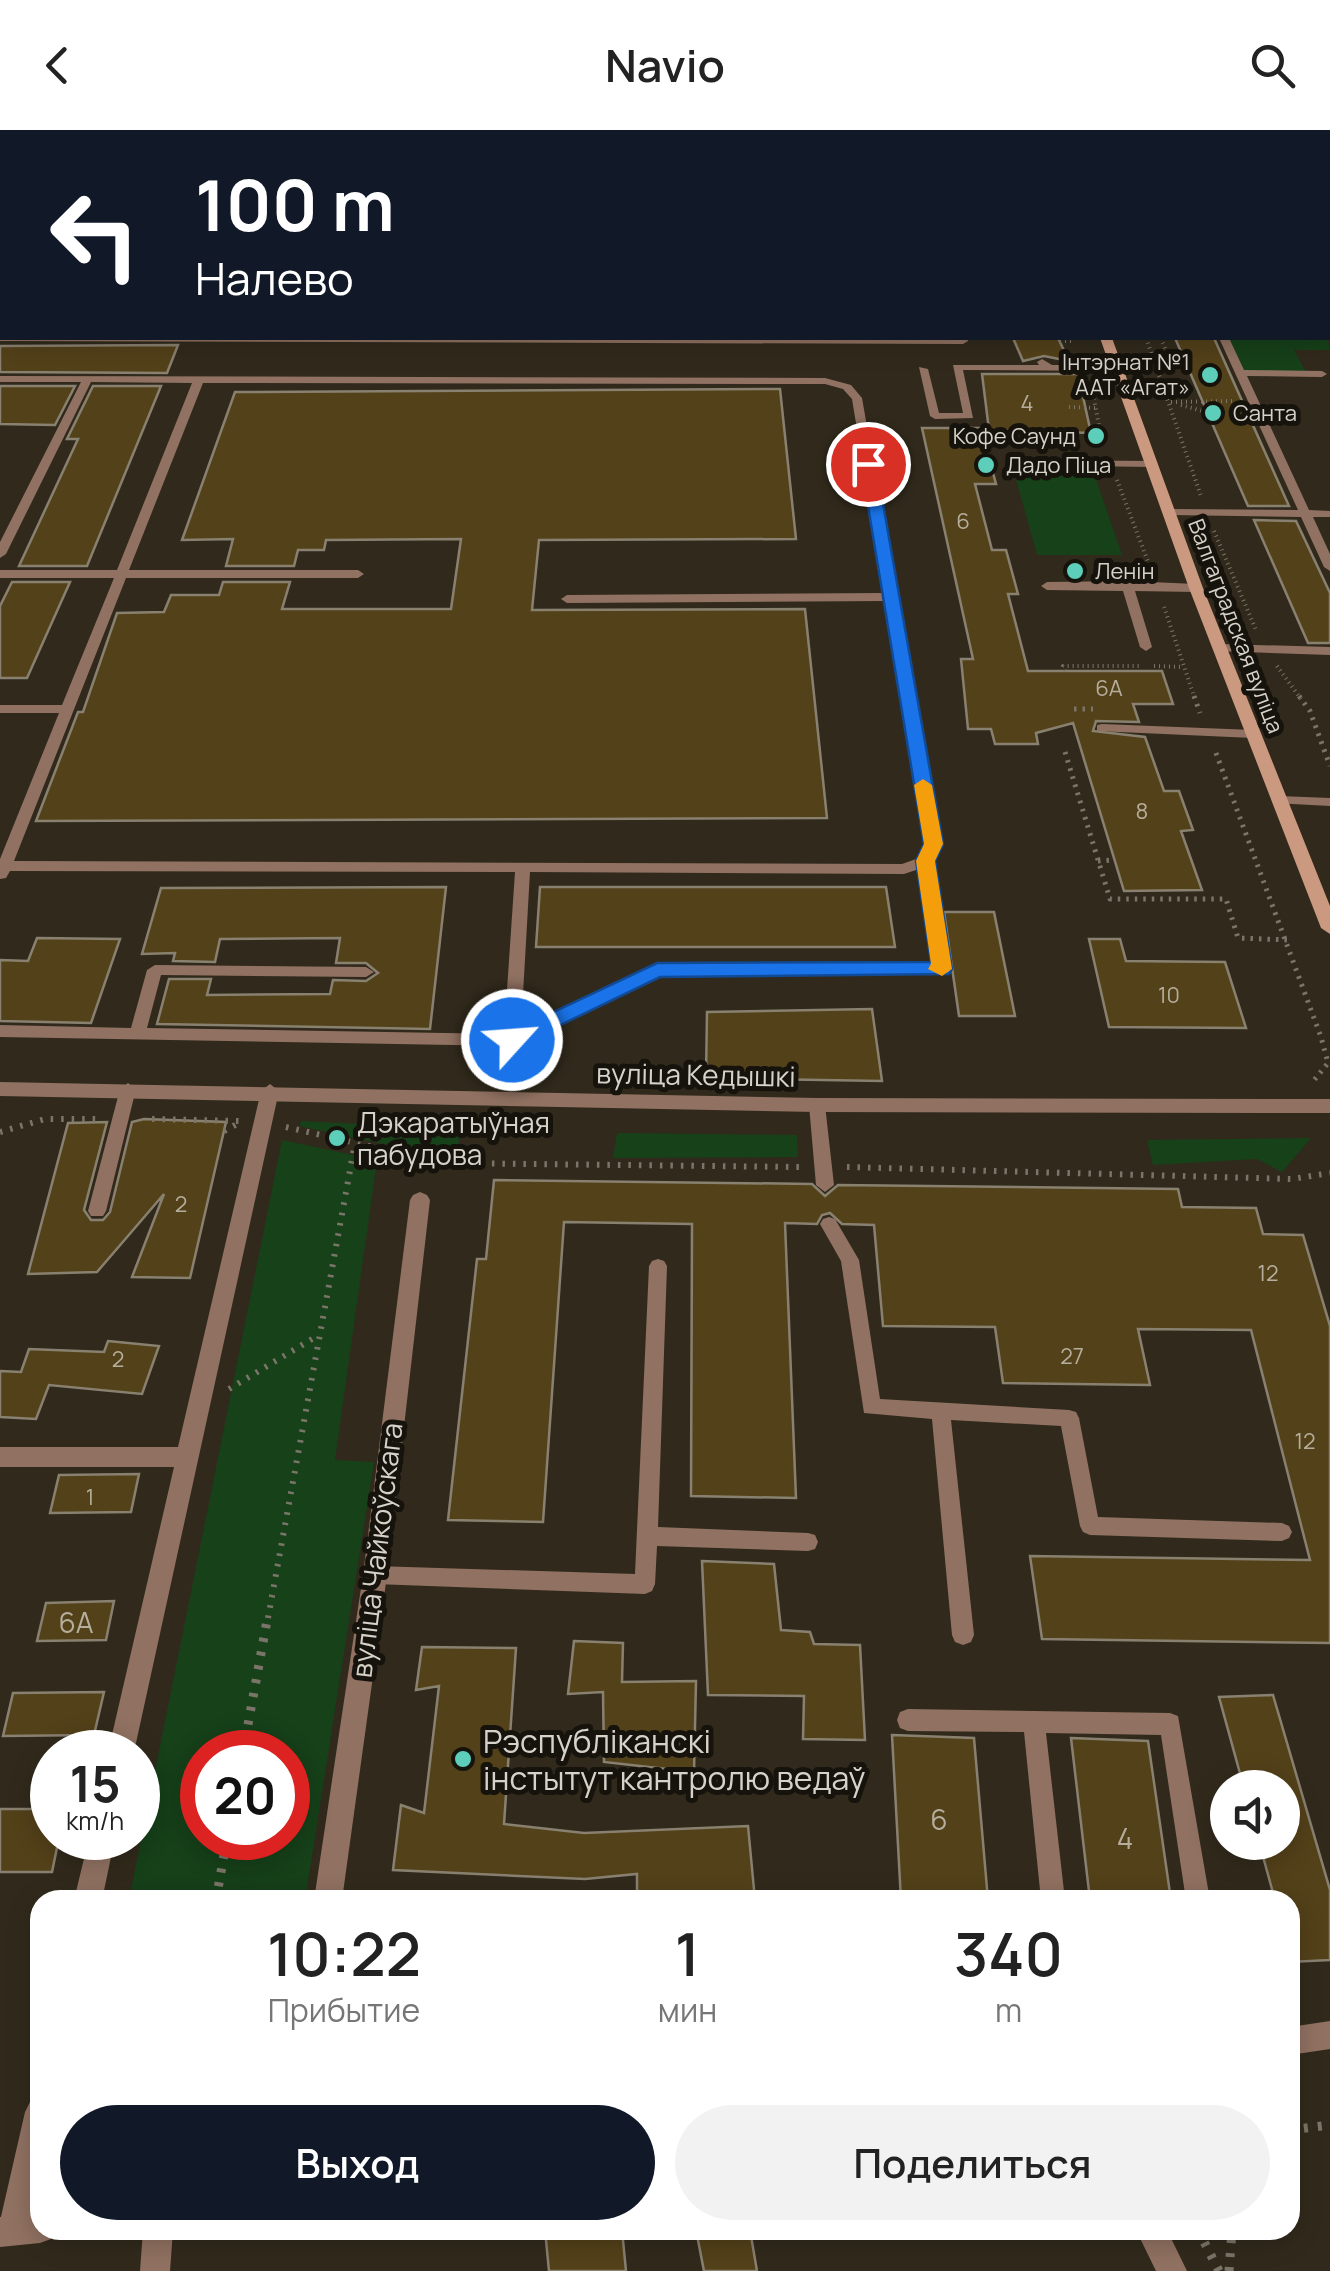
<!DOCTYPE html>
<html lang="ru">
<head>
<meta charset="utf-8">
<style>
	:root { --surface:#fff; --page:#f2f2f2; --text:#222; --muted:#767676; --accent:#111827 }
	body { margin:0; font-family:Manrope,sans-serif; background:var(--page); color:var(--text); height:100vh; display:flex; flex-direction:column; font-size:38px; white-space:nowrap }
	* { box-sizing:border-box; margin:0 }
	p { font-size:32px; color:var(--muted) }
	.icon { flex:none; width:55px; height:55px; fill:none; stroke:currentColor; stroke-width:2; stroke-linecap:round; stroke-linejoin:round }
	.map { position:relative; flex:1; overflow:hidden }
	.panel { position:absolute; left:30px; top:1760px; width:1270px; height:350px; display:flex; flex-direction:column; background:var(--surface); border-radius:30px; box-shadow:0 5px 25px #0003 }
	.panel>* { flex:none }
	.guide { position:absolute; left:0px; top:0px; width:1330px; height:210px; box-shadow:0 5px 25px #0003; background:#111827; color:#fff; overflow:hidden }
	.fabs { position:absolute; left:1210px; top:1640px; display:grid; gap:20px }
	.fabs a { display:grid; place-items:center; width:90px; height:90px; border-radius:50%; background:var(--surface); box-shadow:0 5px 25px #0003; font-size:50px }
	.speed { position:absolute; left:30px; top:1600px; display:flex; gap:20px; font-size:50px; font-weight:700; text-align:center }
	.speed>* { display:grid; place-content:center; width:130px; height:130px; border-radius:50%; background:var(--surface); box-shadow:0 5px 25px #0003; line-height:1 }
	.speed small { font-size:25px; font-weight:400 }
	.speed .limit { border:15px solid #d22; background:#fff; color:#111 }
	.pin { position:absolute; display:grid; place-items:center; width:85px; height:85px; color:#fff; margin:-42px; border:5px solid #fff; border-radius:50%; box-shadow:0 2px 10px #0007 }
	.me { position:absolute; width:110px; margin:-55px; rotate:64deg; stroke-linejoin:round; filter:drop-shadow(0 0 8px #0008) }
	.turn { display:flex; align-items:center; gap:35px; height:210px; padding:0 30px; font-size:45px }
	.turn .icon { width:130px; height:130px; stroke-width:2.5 }
	.turn b { display:block; font-size:70px; line-height:85px }
	.eta { display:flex; justify-content:space-evenly; align-items:center; height:170px; text-align:center }
	.eta b { font-size:60px; font-weight:600; line-height:70px }
	.button { display:flex; gap:20px; margin-top:auto; padding:20px 30px }
	.button a { flex:1; height:115px; border-radius:60px; background:var(--accent); color:#fff; font-size:40px; font-weight:600; line-height:115px; text-align:center }
	.button a+a { background:var(--page); color:var(--text) }
	header { display:flex; justify-content:space-between; align-items:center; height:130px; padding:0 30px; background:var(--surface); font-size:45px; font-weight:600 }
	.map>svg:first-child { display:block }
</style>
</head>
<body>
<header><svg class="icon" aria-label="back" viewBox="0 0 24 24"><path d="M15 5l-7 7 7 7"/></svg>Navio<svg class="icon" aria-label="search" viewBox="0 0 24 24"><circle cx="10" cy="10" r="6"/><path d="M15 15l6 6"/></svg></header>
<div class="map">
<svg width="1330" height="2141" viewBox="0 0 1330 2141">
	<rect width="100%" height="100%" fill="#312a1c"/>
	<!-- green -->
	<path fill="#164119" fill-rule="evenodd" d="M 1224,208 L 1327,208 L 1330,220 L 1294,220 L 1307,244 L 1240,243 Z
		M 1015,346 L 1095,346 L 1122,425 L 1037,425 Z
		M 302,991 L 459,999 L 458,1026 L 436,1025 L 299,996 Z
		M 617,1003 L 797,1005 L 798,1027 L 613,1028 Z
		M 1311,1008 L 1282,1042 L 1257,1029 L 1153,1035 L 1147,1010 Z
		M 282,1010 L 377,1030 L 335,1330 L 374,1332 L 305,1770 L 129,1770 ZM 202,1622 L 288,1622 L 288,1708 L 202,1708 Z"/>
	<!-- building -->
	<path fill="#534119" stroke="#898170" stroke-width="2.5" d="M 1013,208 L 1058,208 L 1069,231 L 1044,226 L 1023,231 Z
		M 1175,208 L 1214,208 L 1289,376 L 1248,376 Z
		M 178,215 L 167,243 L 0,242 L 0,216 Z
		M 982,244 L 1078,244 L 1091,303 L 989,300 Z
		M 0,256 L 75,256 L 55,295 L 0,294 Z
		M 93,256 L 161,256 L 87,436 L 19,436 L 78,309 L 67,309 Z
		M 780,259 L 796,409 L 539,410 L 532,480 L 805,479 L 827,688 L 36,691 L 78,582 L 83,582 L 117,483 L 164,482 L 171,465 L 219,465 L 223,452 L 290,452 L 282,479 L 451,479 L 461,409 L 326,410 L 324,420 L 298,420 L 294,436 L 226,436 L 233,409 L 182,410 L 235,262 Z
		M 922,298 L 981,298 L 996,354 L 975,354 L 992,420 L 1006,420 L 1018,464 L 1008,464 L 1028,541 L 1162,541 L 1173,574 L 1133,574 L 1139,592 L 1096,591 L 1093,601 L 1145,607 L 1164,661 L 1179,661 L 1193,700 L 1181,701 L 1202,760 L 1124,761 L 1073,593 L 1036,603 L 1038,614 L 995,614 L 991,599 L 968,599 L 961,529 L 973,529 Z
		M 1254,390 L 1296,391 L 1330,463 L 1330,513 L 1308,513 Z
		M 12,452 L 70,452 L 27,548 L 0,548 L 0,476 Z
		M 446,757 L 430,899 L 157,894 L 169,849 L 211,849 L 207,865 L 330,864 L 333,850 L 366,851 L 378,843 L 366,833 L 336,833 L 340,808 L 220,809 L 215,832 L 173,831 L 175,823 L 142,824 L 161,758 Z
		M 540,757 L 886,757 L 895,817 L 536,817 Z
		M 944,782 L 994,782 L 1015,886 L 959,886 Z
		M 37,808 L 120,809 L 91,893 L 0,891 L 0,830 L 28,831 Z
		M 1089,809 L 1120,809 L 1126,831 L 1225,832 L 1246,898 L 1109,897 Z
		M 872,879 L 882,951 L 706,948 L 707,882 Z
		M 144,989 L 226,992 L 190,1148 L 132,1147 L 164,1064 L 97,1142 L 28,1144 L 68,993 L 107,992 L 84,1080 L 91,1090 L 103,1090 L 110,1082 L 132,992 Z
		M 494,1050 L 812,1054 L 825,1066 L 838,1055 L 1178,1059 L 1182,1077 L 1256,1078 L 1263,1104 L 1303,1105 L 1330,1196 L 1330,1513 L 1042,1509 L 1030,1426 L 1310,1430 L 1251,1200 L 1138,1199 L 1150,1255 L 1003,1253 L 995,1197 L 883,1196 L 874,1095 L 842,1094 L 830,1083 L 822,1085 L 817,1094 L 785,1093 L 796,1368 L 691,1366 L 692,1094 L 564,1092 L 543,1392 L 448,1390 L 477,1129 L 486,1129 Z
		M 108,1211 L 159,1216 L 142,1264 L 49,1255 L 36,1289 L 0,1287 L 0,1241 L 21,1242 L 29,1219 L 104,1222 Z
		M 139,1344 L 131,1382 L 50,1383 L 59,1345 Z
		M 702,1431 L 774,1434 L 781,1500 L 810,1502 L 814,1514 L 860,1515 L 865,1610 L 803,1609 L 804,1566 L 708,1565 Z
		M 114,1471 L 106,1510 L 37,1511 L 46,1473 Z
		M 574,1511 L 623,1513 L 622,1552 L 696,1551 L 694,1642 L 604,1632 L 603,1562 L 568,1564 Z
		M 422,1517 L 516,1518 L 504,1694 L 584,1703 L 748,1696 L 755,1770 L 637,1770 L 637,1744 L 585,1749 L 393,1740 L 401,1675 L 424,1683 L 439,1556 L 416,1560 Z
		M 104,1562 L 94,1605 L 3,1606 L 13,1563 Z
		M 1273,1565 L 1330,1760 L 1330,1830 L 1290,1832 L 1290,1770 L 1275,1770 L 1259,1712 L 1282,1712 L 1282,1658 L 1244,1658 L 1219,1567 Z
		M 892,1605 L 974,1608 L 988,1770 L 901,1770 Z
		M 1071,1608 L 1148,1611 L 1171,1770 L 1090,1770 Z
		M 0,1679 L 52,1679 L 52,1708 L 59,1708 L 52,1742 L 0,1742 Z
		M 545,2100 L 622,2100 L 626,2141 L 549,2141 Z
		M 696,2100 L 750,2100 L 757,2141 L 704,2141 Z"/>
	<g fill="none" stroke-linecap="round" stroke-linejoin="round">
		<!-- path-far3 -->
		<path stroke="#7b7569" stroke-width="4" stroke-dasharray="1 4" stroke-linecap="butt" d="M 1146,208 L 1201,366
			M 1161,208 L 1168,226
			M 1060,211 L 1072,211
			M 1153,227 L 1183,226
			M 1091,254 L 1103,316
			M 1171,272 L 1234,271
			M 1181,275 L 1206,282
			M 1069,277 L 1096,278
			M 1117,350 L 1150,437
			M 1214,401 L 1256,500
			M 1164,477 L 1195,569
			M 1154,536 L 1183,537
			M 1277,536 L 1301,569
			M 1065,541 L 1063,536 L 1142,536"/>
		<!-- path-far2 -->
		<path stroke="#7b7569" stroke-width="5" stroke-dasharray="2.5 6" stroke-linecap="butt" d="M 1194,566 L 1200,583
			M 1299,566 L 1310,581 L 1330,636
			M 1074,579 L 1093,579
			M 1065,622 L 1110,769 L 1226,769 L 1238,808 L 1289,810
			M 1216,623 L 1321,907 L 1328,933 L 1311,954
			M 1098,731 L 1114,730"/>
		<!-- path-far1 -->
		<path stroke="#7b7569" stroke-width="6" stroke-dasharray="2.5 8" stroke-linecap="butt" d="M 152,989 L 239,991
			M 286,997 L 443,1033 L 799,1037
			M 224,1001 L 237,994
			M 0,1002 L 45,989 L 99,989
			M 847,1037 L 1292,1049 L 1330,1043
			M 229,1259 L 317,1206
			M 268,1488 L 355,1013"/>
		<!-- path -->
		<path stroke="#7b7569" stroke-width="9" stroke-dasharray="4 10" stroke-linecap="butt" d="M 243,1622 L 268,1485
			M 216,1770 L 227,1708
			M 1290,2000 L 1330,1995
			M 1198,2100 L 1219,2141
			M 1229,2141 L 1232,2100"/>
		<!-- service -->
		<path fill="#917262" fill-rule="evenodd" d="M 675,0 L 683,0 L 683,2 L 675,2 Z
			M 907,0 L 915,0 L 916,2 L 908,2 Z
			M 1324,0 L 1330,0 L 1330,7 L 1328,7 Z
			M 0,125 L 2,125 L 2,131 L 0,131 Z
			M 1328,162 L 1330,162 L 1330,168 L 1328,168 Z
			M 1328,180 L 1330,180 L 1330,186 L 1328,186 Z
			M 0,205 L 2,208 L 967,208 L 968,211 L 963,214 L 0,211 Z
			M 1219,208 L 1229,208 L 1244,240 L 1322,241 L 1327,244 L 1322,247 L 1247,246 L 1309,380 L 1330,381 L 1330,387 L 1313,387 L 1330,424 L 1330,441 L 1324,437 L 1301,387 L 1170,385 L 1164,382 L 1170,379 L 1298,380 Z
			M 1042,229 L 1052,235 L 1117,235 L 1122,238 L 1117,241 L 963,240 L 973,288 L 935,289 L 930,286 L 919,237 L 928,239 L 939,283 L 963,283 L 953,235 L 1039,235 L 1037,232 Z
			M 0,246 L 825,248 L 851,255 L 862,268 L 940,714 L 932,731 L 950,839 L 947,843 L 659,845 L 512,916 L 0,907 L 0,895 L 131,898 L 147,840 L 155,835 L 366,837 L 374,842 L 366,847 L 161,845 L 147,898 L 504,904 L 515,742 L 10,741 L 6,748 L 0,749 L 0,729 L 59,583 L 0,583 L 0,575 L 62,575 L 114,448 L 0,448 L 0,440 L 117,440 L 192,253 L 91,252 L 6,424 L 0,428 L 0,412 L 81,252 L 0,252 ZM 203,253 L 825,254 L 843,259 L 852,269 L 884,463 L 567,465 L 561,469 L 567,473 L 885,471 L 926,714 L 919,728 L 902,734 L 14,731 L 126,448 L 358,448 L 364,444 L 358,440 L 129,440 ZM 919,739 L 933,834 L 657,835 L 521,899 L 530,742 L 904,744 Z
			M 1021,330 L 1152,331 L 1158,334 L 1152,337 L 1017,335 L 1017,331 Z
			M 1127,451 L 1196,454 L 1202,458 L 1196,462 L 1135,461 L 1152,517 L 1146,521 L 1140,517 L 1123,461 L 1047,460 L 1041,456 L 1047,452 Z
			M 1220,514 L 1330,517 L 1330,525 L 1216,521 L 1214,518 Z
			M 1102,594 L 1253,600 L 1260,604 L 1253,608 L 1097,601 L 1097,595 Z
			M 1279,666 L 1330,668 L 1330,676 L 1274,673 L 1274,667 Z
			M 128,953 L 136,959 L 106,1081 L 103,1086 L 91,1086 L 88,1081 L 120,959 Z
			M 817,969 L 825,975 L 834,1055 L 825,1062 L 816,1055 L 809,975 Z
			M 829,1087 L 835,1089 L 859,1130 L 880,1269 L 1069,1280 L 1076,1282 L 1079,1288 L 1098,1387 L 1282,1393 L 1289,1396 L 1292,1402 L 1289,1408 L 1282,1411 L 1090,1405 L 1083,1402 L 1080,1396 L 1061,1296 L 951,1290 L 974,1505 L 971,1512 L 963,1515 L 955,1512 L 952,1505 L 932,1289 L 864,1283 L 841,1131 L 820,1094 L 823,1089 Z
			M 658,1129 L 664,1131 L 667,1136 L 658,1397 L 808,1403 L 815,1405 L 818,1412 L 815,1419 L 808,1421 L 657,1416 L 655,1454 L 652,1461 L 645,1464 L 375,1454 L 368,1452 L 365,1445 L 368,1438 L 375,1436 L 635,1444 L 649,1136 L 652,1131 Z
			M 908,1579 L 1170,1583 L 1178,1586 L 1210,1770 L 1186,1770 L 1161,1605 L 1046,1603 L 1065,1770 L 1041,1770 L 1024,1602 L 908,1601 L 900,1598 L 897,1590 L 900,1582 Z"/>
		<!-- minor -->
		<path fill="#917262" fill-rule="evenodd" d="M 270,954 L 279,961 L 134,1622 L 108,1622 L 174,1337 L 0,1337 L 0,1317 L 178,1317 L 261,961 Z
			M 420,1062 L 427,1065 L 430,1070 L 387,1445 L 342,1770 L 314,1770 L 363,1445 L 410,1070 L 413,1065 Z
			M 89,1708 L 115,1708 L 102,1770 L 74,1770 Z
			M 40,1967 C 40,2016 43,2065 24,2111 L 13,2115 L 2,2111 L 0,2091 L 25,1982 L 30,1972 Z
			M 143,2100 L 173,2100 L 170,2141 L 140,2141 Z
			M 1136,2100 L 1167,2100 L 1187,2141 L 1156,2141 Z"/>
		<!-- tertiary -->
		<path fill="#917262" fill-rule="evenodd" d="M 1003,0 L 1013,0 L 1014,2 L 1005,2 Z
			M 1029,0 L 1039,0 L 1040,2 L 1031,2 Z
			M 0,952 L 817,968 L 1330,969 L 1330,983 L 817,982 L 0,966 Z
			M 1330,1891 L 1330,1919 L 1290,1925 L 1290,1897 Z
			M 40,2083 L 40,2100 L 54,2100 L 51,2109 L 40,2113 L 0,2117 L 0,2087 Z"/>
		<!-- secondary -->
		<path fill="#cb9980" fill-rule="evenodd" d="M 1100,208 L 1112,208 L 1203,458 L 1330,776 L 1330,804 L 1321,798 L 1189,458 Z"/>
		<!-- primary -->
		<path fill="#f8b897" fill-rule="evenodd" d="M 0,97 L 2,97 L 2,105 L 0,105 Z
			M 1328,99 L 1330,99 L 1330,107 L 1328,107 Z"/>
	</g>
	<!-- route -->
	<path fill="#1a73e8" stroke="#114b97" stroke-width="2.5" d="M 868,330 L 876,334 L 943,714 L 935,731 L 952,839 L 949,844 L 660,847 L 519,915 L 505,915 L 505,905 L 657,833 L 931,832 L 916,731 L 924,714 L 861,334 Z"/>
	<!-- slow -->
	<path fill="#f59e0b" d="M 923,649 L 932,655 L 943,714 L 935,731 L 952,839 L 942,846 L 928,839 L 931,834 L 916,731 L 924,714 L 914,655 Z"/>
	<!-- markers -->
	<g fill="#5cceba" stroke="#16130d" stroke-width="4">
		<circle cx="1210" cy="245" r="10"/>
		<circle cx="1213" cy="283" r="10"/>
		<circle cx="1096" cy="306" r="10"/>
		<circle cx="986" cy="335" r="10"/>
		<circle cx="1075" cy="441" r="10"/>
		<circle cx="337" cy="1008" r="10"/>
		<circle cx="463" cy="1629" r="10"/>
	</g>
	<g text-anchor="middle" dominant-baseline="central" stroke-width="10" stroke-linejoin="round" paint-order="stroke">
		<!-- far-poi labels -->
		<g font-size="22" fill="#d7d2c9" stroke="#16130d" text-anchor="start">
			<text x="1190" y="232" text-anchor="end">Інтэрнат №1<tspan x="1190" dy="25">ААТ «Агат»</tspan></text>
			<text x="1233" y="283">Санта</text>
			<text x="1076" y="306" text-anchor="end">Кофе Саунд</text>
			<text x="1006" y="335">Дадо Піца</text>
			<text x="1095" y="441">Ленін</text>
		</g>
		<!-- number labels -->
		<g font-size="22" fill="#b6ae9d">
			<text x="1027" y="273">4</text>
			<text x="963" y="391">6</text>
			<text x="1109" y="558">6А</text>
			<text x="1142" y="681">8</text>
			<text x="1169" y="865">10</text>
			<text x="181" y="1074">2</text>
			<text x="1268" y="1143">12</text>
			<text x="1072" y="1226">27</text>
			<text x="118" y="1229">2</text>
			<text x="1305" y="1311">12</text>
			<text x="90" y="1367">1</text>
		</g>
		<!-- far-street labels -->
		<g font-size="22" fill="#d7d2c9" stroke="#16130d">
			<text transform="translate(1236 496) rotate(69)">Валгаградская вуліца</text>
		</g>
		<!-- street labels -->
		<g font-size="28" fill="#d7d2c9" stroke="#16130d">
			<text transform="translate(696 944) rotate(1)">вуліца Кедышкі</text>
			<text transform="translate(376 1420) rotate(-83)">вуліца Чайкоўскага</text>
		</g>
		<!-- poi labels -->
		<g font-size="28" fill="#d7d2c9" stroke="#16130d" text-anchor="start">
			<text x="357" y="992">Дэкаратыўная<tspan x="357" dy="32">пабудова</tspan></text>
		</g>
		<!-- near-number labels -->
		<g font-size="28" fill="#b6ae9d">
			<text x="76" y="1492">6А</text>
			<text x="939" y="1689">6</text>
			<text x="1125" y="1708">4</text>
		</g>
		<!-- near-poi labels -->
		<g font-size="32" fill="#d7d2c9" stroke="#16130d" text-anchor="start">
			<text x="483" y="1611">Рэспубліканскі<tspan x="483" dy="37">інстытут кантролю ведаў</tspan></text>
		</g>
	</g>
</svg>
<div class="fabs">
<a><svg class="icon" aria-label="sound" viewBox="0 0 24 24"><path d="M4 9h4l5-4v14l-5-4H4zM17 9q2 3 0 6"/></svg></a>
</div>
<div class="speed"><div>15<small>km/h</small></div><div class="limit">20</div></div>
<div class="pin" style="left:868px;top:334px;background:#d93025"><svg class="icon" aria-label="arrive" viewBox="0 0 24 24"><path d="M6 21V4h12l-3 4 3 4H6"/></svg></div>
<svg class="me" style="left:512px;top:910px" viewBox="-20 -20 40 40"><circle r="17" fill="#1a73e8" stroke="#fff" stroke-width="3"/><path d="M0-11L8 9 0 5-8 9z" fill="#fff"/></svg>
<div class="guide">
<div class="turn"><svg class="icon" aria-label="left" viewBox="0 0 24 24"><path d="M17 20v-9H6M10 6l-5 5 5 5"/></svg><div><b>100 m</b>Налево</div></div>
</div>
<section class="panel">
<div class="eta">
<div><b>10:22</b><p>Прибытие</p></div>
<div><b>1</b><p>мин</p></div>
<div><b>340</b><p>m</p></div>
</div>
<div class="button"><a>Выход</a><a>Поделиться</a></div>
</section>
</div>
</body>
</html>
